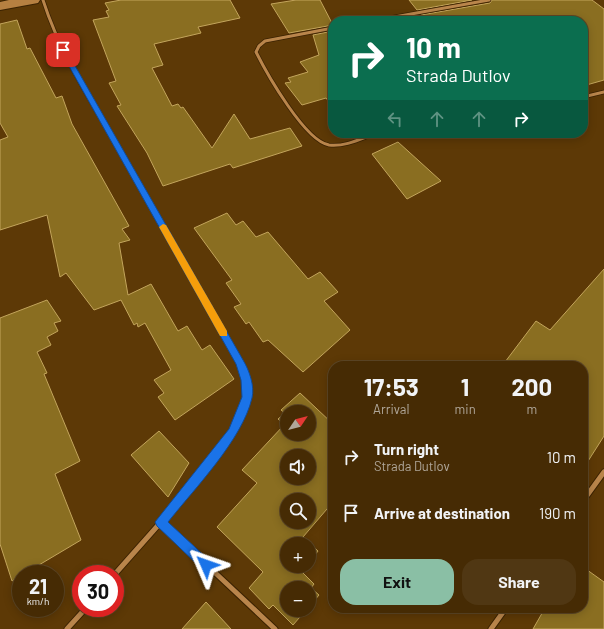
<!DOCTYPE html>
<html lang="en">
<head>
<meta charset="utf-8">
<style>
	:root { --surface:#462b04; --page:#503713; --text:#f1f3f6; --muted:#b0a79a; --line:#5e4726; --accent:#8abfa5 }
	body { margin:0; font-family:Barlow,sans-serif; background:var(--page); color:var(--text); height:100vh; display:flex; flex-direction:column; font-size:15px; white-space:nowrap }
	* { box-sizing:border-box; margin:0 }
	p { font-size:13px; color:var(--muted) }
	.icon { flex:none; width:22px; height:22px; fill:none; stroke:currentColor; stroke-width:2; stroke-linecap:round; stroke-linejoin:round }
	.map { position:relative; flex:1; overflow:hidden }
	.panel { position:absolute; left:328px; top:361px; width:260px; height:252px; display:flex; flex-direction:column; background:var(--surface); border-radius:16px; box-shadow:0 2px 10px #0003,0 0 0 1px var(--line) }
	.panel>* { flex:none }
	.guide { position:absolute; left:328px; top:16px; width:260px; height:122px; border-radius:16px; box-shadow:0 2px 10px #0003,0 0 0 1px var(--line); background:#0b6e4f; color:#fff; overflow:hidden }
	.needle { width:26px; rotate:55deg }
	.buttons { position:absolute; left:280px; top:405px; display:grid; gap:8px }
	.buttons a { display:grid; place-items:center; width:36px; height:36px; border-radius:50%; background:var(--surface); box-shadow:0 2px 10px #0003,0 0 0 1px var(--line); font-size:20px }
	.speed { position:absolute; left:12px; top:565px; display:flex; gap:8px; font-size:20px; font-weight:700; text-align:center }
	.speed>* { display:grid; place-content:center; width:52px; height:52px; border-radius:50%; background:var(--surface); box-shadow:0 2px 10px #0003,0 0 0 1px var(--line); line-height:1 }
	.speed small { font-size:10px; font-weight:400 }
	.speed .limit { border:6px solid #d22; background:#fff; color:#111 }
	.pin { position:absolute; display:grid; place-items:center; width:34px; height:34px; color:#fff; margin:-17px; border-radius:8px; box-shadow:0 2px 6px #0006 }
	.me { position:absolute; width:44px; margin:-22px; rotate:313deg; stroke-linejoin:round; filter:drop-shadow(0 0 3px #0008) }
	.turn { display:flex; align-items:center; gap:14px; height:84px; padding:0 12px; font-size:18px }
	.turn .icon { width:52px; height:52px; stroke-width:2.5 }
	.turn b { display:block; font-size:28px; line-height:34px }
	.lanes { display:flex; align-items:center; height:38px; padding:0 12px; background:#0003; justify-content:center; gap:20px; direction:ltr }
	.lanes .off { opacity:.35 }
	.eta { display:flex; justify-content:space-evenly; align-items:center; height:68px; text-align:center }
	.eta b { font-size:24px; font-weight:700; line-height:28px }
	.button { display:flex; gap:8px; margin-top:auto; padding:8px 12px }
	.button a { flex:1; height:46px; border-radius:16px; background:var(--accent); color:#111; font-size:16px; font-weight:700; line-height:46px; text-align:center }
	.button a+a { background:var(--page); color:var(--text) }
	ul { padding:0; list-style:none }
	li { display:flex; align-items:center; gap:12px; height:56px; padding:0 12px }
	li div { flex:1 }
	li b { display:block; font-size:15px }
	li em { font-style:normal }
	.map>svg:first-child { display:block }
</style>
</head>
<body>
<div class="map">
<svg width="604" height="629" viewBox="0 0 604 629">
	<rect width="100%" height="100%" fill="#5d3906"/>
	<!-- building -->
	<path fill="#8a6e21" stroke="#c3a55c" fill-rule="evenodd" d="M 121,0 L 230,0 L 240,18 L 198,27 L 201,33 L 154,44 L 163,65 L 152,68 L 172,106 L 178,104 L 181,108 L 183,107 L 212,148 L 234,114 L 250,139 L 290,128 L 302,146 L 233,168 L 230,164 L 163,186 L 147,153 L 117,106 L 121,105 L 109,83 L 116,81 L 93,20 L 109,17 L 106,11 L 109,10 L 105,3 Z
		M 296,0 L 320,0 L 333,25 L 289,33 L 271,4 Z
		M 409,0 L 472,0 L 417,10 Z
		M 492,0 L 592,0 L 604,9 L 604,80 L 583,86 L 583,21 L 426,21 L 421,15 L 490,3 Z
		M 17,20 L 27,49 L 30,48 L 56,98 L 62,96 L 72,124 L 129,226 L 122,229 L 130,240 L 119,243 L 128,295 L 151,284 L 178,331 L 187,326 L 202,350 L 210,345 L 234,379 L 175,420 L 158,397 L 164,393 L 154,380 L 171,370 L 145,323 L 138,327 L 137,323 L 134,325 L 121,300 L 94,310 L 66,273 L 60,277 L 47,215 L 0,230 L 0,140 L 8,137 L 0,123 L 0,24 Z
		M 333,31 L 333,107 L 326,98 L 302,105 L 285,83 L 291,82 L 288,78 L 308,72 L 300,62 L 319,55 L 313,35 Z
		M 398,142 L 441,181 L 407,199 L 372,154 Z
		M 227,213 L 236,225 L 243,221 L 256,237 L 268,232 L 308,279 L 320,272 L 338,292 L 324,301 L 350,330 L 303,372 L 268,340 L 263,342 L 249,322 L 246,324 L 234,307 L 241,304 L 226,283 L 232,280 L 194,228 Z
		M 604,269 L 604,436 L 583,469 L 583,366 L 502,366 L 536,321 L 550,330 Z
		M 47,300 L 61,321 L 54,323 L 58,331 L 47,337 L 51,345 L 37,352 L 47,373 L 44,374 L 80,461 L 55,474 L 81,540 L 12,581 L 0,544 L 0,318 Z
		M 300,393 L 333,424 L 333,502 L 303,537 L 318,551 L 309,563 L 309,544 L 287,544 L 287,566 L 306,566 L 302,572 L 314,584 L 311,588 L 319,595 L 309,607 L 309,588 L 287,588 L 287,610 L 306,610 L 293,625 L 273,605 L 269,609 L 249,588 L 263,572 L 217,527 L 257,483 L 242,470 L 284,425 L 278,419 L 285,413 L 281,410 ZM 287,412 L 309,412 L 309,434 L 287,434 ZM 287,456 L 309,456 L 309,478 L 287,478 ZM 287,500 L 309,500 L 309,522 L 287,522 Z
		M 159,431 L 189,463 L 168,497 L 131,455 Z
		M 583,567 L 604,582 L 604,629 L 533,629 L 545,608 L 583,608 Z
		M 206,602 L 231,629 L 182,629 Z"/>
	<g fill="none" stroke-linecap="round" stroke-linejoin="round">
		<!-- street-far2 casing -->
		<g stroke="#3b2202" stroke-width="4.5">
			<path id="street-far2" d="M 43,0 C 61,57 96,109 126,161
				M 372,21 L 489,0
				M 333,28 L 265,41 L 259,46 L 256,52 C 267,74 305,141 329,145 C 346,147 362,138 377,133
				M 583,97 L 604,92"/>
		</g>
		<!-- street-far1 casing -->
		<g stroke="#3b2202" stroke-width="5.5">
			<path id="street-far1" d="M 125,160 L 241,366"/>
		</g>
		<!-- street casing -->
		<g stroke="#3b2202" stroke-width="7">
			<path id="street" d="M 583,501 L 604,472
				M 161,522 L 275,629
				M 115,574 L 161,522 L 233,432 L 247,397 L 246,380 L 241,365
				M 67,629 L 86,608
				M 491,629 L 506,608"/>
		</g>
		<!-- secondary casing -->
		<g stroke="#3b2202" stroke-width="2">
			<path id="secondary" d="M 9,0 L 40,0 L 38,3 L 0,10 L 0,2 Z"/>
		</g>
		<!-- street-far2 -->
		<use href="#street-far2" stroke="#b9854b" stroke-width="3"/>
		<!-- street-far1 -->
		<use href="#street-far1" stroke="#b9854b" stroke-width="3.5"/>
		<!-- street -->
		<use href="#street" stroke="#b9854b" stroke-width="5"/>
		<!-- secondary -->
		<use href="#secondary" fill="#b68041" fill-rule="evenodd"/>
	</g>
	<!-- route -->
	<path fill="#1a73e8" stroke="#114b97" d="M 63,48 L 66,50 L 243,360 C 249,370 255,386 252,398 C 242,440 195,488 168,522 L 210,561 L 212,565 L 210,569 L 206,571 L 202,569 L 157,526 L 155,522 L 229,429 L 242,397 L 241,380 L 236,364 L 60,50 Z"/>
	<!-- slow -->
	<path fill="#f59e0b" d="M 163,224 L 166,225 L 227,331 L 227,336 L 220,336 L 159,227 Z"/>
</svg>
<div class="buttons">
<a><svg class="needle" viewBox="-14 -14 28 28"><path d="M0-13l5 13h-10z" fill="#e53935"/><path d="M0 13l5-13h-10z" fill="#b0a79a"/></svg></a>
<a><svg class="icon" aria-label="sound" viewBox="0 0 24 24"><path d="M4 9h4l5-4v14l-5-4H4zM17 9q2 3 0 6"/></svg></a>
<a><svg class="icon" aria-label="search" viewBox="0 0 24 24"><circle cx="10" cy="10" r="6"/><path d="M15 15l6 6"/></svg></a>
<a>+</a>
<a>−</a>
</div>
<div class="speed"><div>21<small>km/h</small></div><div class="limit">30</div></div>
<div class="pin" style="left:63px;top:50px;background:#d93025"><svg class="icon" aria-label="arrive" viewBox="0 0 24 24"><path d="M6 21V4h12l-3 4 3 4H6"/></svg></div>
<svg class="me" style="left:206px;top:565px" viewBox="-20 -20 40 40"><path d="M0-17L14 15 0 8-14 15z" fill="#1a73e8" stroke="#fff" stroke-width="4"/></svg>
<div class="guide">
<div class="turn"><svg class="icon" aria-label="right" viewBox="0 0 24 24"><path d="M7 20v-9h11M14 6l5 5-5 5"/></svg><div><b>10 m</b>Strada Dutlov</div></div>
<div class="lanes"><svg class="icon off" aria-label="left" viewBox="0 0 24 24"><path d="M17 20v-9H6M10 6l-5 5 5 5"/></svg><svg class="icon off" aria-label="ahead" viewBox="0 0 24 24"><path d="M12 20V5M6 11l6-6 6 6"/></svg><svg class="icon off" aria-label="ahead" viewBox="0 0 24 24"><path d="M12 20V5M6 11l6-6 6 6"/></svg><svg class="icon" aria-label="right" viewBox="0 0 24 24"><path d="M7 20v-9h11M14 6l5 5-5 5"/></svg></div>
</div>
<section class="panel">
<div class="eta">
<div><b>17:53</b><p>Arrival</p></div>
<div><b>1</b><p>min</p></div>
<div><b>200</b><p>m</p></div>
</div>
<ul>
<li><svg class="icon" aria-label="right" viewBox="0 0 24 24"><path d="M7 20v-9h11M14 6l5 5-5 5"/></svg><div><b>Turn right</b><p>Strada Dutlov</p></div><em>10 m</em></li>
<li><svg class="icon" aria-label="arrive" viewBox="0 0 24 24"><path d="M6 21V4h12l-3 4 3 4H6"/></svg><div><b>Arrive at destination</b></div><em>190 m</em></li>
</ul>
<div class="button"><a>Exit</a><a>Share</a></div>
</section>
</div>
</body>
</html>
